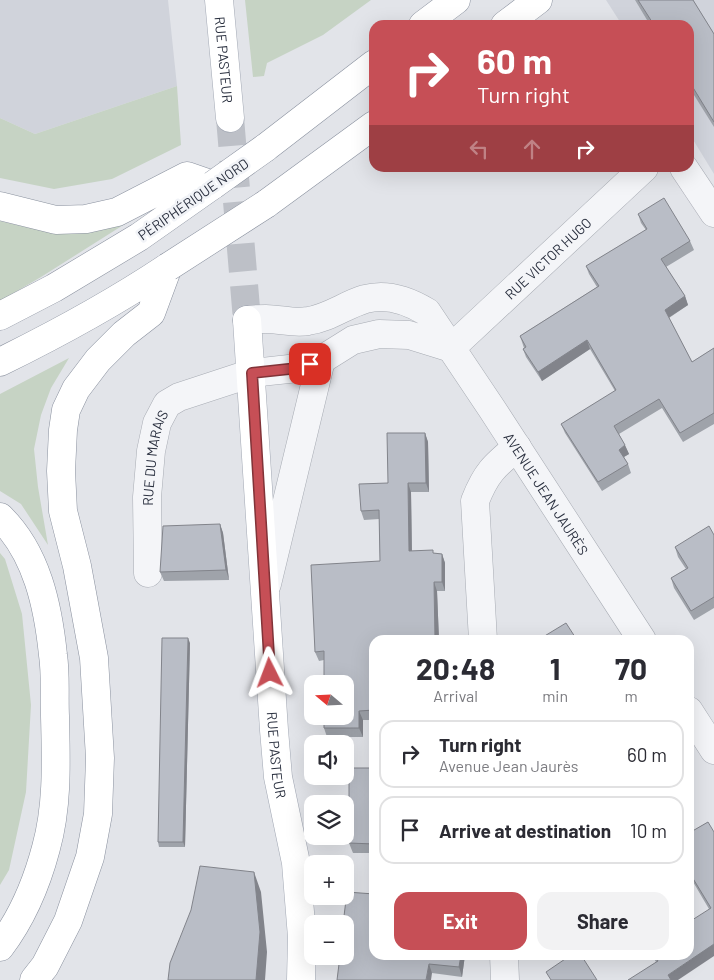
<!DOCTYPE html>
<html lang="en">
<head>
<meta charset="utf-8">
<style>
	:root { --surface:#fff; --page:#f2f2f3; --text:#2b2b33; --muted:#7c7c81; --line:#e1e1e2; --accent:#c64f56 }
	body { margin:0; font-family:Barlow,sans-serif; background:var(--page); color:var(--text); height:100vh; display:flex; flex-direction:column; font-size:19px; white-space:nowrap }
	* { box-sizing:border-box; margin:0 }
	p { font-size:16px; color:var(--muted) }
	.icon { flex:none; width:28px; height:28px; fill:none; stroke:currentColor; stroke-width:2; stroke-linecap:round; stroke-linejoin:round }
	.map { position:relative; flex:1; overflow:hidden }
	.panel { position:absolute; left:369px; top:635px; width:325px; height:325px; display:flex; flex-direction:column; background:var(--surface); border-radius:15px; box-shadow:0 5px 20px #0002 }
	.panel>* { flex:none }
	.top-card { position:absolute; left:369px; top:20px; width:325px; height:152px; border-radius:15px; box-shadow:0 5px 20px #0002; background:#c64f56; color:#fff; overflow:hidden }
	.needle { width:32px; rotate:289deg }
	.fabs { position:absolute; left:304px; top:675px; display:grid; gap:10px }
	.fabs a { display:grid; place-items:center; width:50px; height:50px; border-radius:10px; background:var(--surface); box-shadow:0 5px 20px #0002; font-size:25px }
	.pin { position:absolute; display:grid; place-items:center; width:42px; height:42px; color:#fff; margin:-21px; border-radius:10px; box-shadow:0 2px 8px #0006 }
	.me { position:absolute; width:55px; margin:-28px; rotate:357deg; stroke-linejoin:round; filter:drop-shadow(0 0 4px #0008) }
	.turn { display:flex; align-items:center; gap:18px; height:105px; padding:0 25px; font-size:22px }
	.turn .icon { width:65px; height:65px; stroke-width:2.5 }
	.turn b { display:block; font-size:35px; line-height:42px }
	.lanes { display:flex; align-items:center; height:48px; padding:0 25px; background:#0003; justify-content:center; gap:25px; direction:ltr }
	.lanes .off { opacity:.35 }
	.eta { display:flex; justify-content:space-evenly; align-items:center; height:85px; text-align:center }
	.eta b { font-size:30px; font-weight:700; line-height:35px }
	.button { display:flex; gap:10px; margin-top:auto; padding:10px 25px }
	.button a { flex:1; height:58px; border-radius:15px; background:var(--accent); color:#fff; font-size:20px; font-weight:700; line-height:58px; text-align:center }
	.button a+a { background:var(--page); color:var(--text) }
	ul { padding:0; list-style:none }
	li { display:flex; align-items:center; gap:15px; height:68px; margin:0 10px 8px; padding:0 15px; border:2px solid var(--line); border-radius:15px }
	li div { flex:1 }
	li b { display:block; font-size:19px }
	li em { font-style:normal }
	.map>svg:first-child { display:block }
</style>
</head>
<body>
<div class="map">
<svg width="714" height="980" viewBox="0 0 714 980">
	<rect width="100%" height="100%" fill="#e2e4e9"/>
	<!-- built -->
	<path fill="#d0d3db" d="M 0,0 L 168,0 L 177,86 L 35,134 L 0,118 Z
		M 606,0 L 714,0 L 714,174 L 689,133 L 689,25 L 622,25 Z"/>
	<!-- green -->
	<path fill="#c6d3c4" d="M 245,0 L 371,0 L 323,35 L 267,63 L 264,76 L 253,77 Z
		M 177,86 L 181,145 L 112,179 L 54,189 L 0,178 L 0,118 L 35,134 Z
		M 155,205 L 41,277 L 0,301 L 0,221 L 30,228 L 50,231 Z
		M 69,358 L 51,388 L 41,415 L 34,449 L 38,487 L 48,545 L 21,504 L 0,491 L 0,394 Z
		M 0,553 L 5,559 L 22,614 L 31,705 L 26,792 L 9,870 L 0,885 Z"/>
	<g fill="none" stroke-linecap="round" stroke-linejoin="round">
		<!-- major-tunnel -->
		<path stroke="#bdc0c7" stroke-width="28" stroke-dasharray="28 14" stroke-linecap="butt" d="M 230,118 L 247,320"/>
		<!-- minor casing -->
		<g stroke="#a7abb3" stroke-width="29">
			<g id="minor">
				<path d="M 684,168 L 714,213"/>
				<path id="s1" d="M 247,320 C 253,319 260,319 266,319 C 280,319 295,324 308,321 C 329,318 345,305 365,299 C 387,293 409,301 427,312 L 492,409 L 642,640"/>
				<path id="s2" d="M 451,348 L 644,168"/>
				<path id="s3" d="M 148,573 L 147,497 L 151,451 L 157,423 L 167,404 L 179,397 L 252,373 L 298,368 L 321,360 L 353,340 L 379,334 L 409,335 L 451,348"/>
				<path d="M 267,584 L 321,360"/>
				<path d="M 483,640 L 475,501 C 486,473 494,466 517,447"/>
				<path d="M 689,711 L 714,750"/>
				<path d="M 504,955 L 505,980"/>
			</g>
		</g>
		<!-- major casing -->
		<g stroke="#a2a8b4" stroke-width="29">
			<g id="major">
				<path id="s4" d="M 219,0 L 230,118"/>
				<path id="s5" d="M 247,320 L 274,730 L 278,777 L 296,863 L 302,937 L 301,980"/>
			</g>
		</g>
		<!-- highway casing -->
		<g stroke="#8a919f" stroke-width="29">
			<path id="highway" d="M 423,25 L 456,0
				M 505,25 L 538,0
				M 265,148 L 374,64
				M 266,204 L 374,125
				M 0,206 L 56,220 L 86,219 L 117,212 L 187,176 L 213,185
				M 0,316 L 54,288 L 139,237 L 213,185
				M 0,362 C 57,334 114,303 168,267
				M 0,517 C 37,553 48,606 53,655 C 56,675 54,696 55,716 C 56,760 58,805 46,848 C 37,882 22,918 0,947
				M 34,980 L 45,966 L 68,921 L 90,857 L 98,814 L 100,758 L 94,658 L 77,566 L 63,511 L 61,471 L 63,430 L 66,410 L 76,389 L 98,360 L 124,334 L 151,313 L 168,267"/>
		</g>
		<!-- minor -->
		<use href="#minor" stroke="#f4f5f8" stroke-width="28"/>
		<!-- major -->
		<use href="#major" stroke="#fff" stroke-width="28"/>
		<!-- highway -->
		<use href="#highway" stroke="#fff" stroke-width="28"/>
		<!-- highway-bridge casing -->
		<g stroke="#8a919f" stroke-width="29" stroke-linecap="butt">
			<path id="highway-bridge" d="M 213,185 L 265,148
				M 168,267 L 266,204"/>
		</g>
		<!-- highway-bridge -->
		<use href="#highway-bridge" stroke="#fff" stroke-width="28"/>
	</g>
	<!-- wall -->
	<path fill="#9fa3aa" d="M 635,0 L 693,0 L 714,34 L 714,127 L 689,87 L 689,25 L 650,25 Z
		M 638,214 L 690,241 L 694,250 L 666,267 L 685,296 L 688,305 L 669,318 L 692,362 L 714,348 L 714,424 L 683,442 L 662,408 L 619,434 L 629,454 L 624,457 L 628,464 L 631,473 L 602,491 L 565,433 L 561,424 L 615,391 L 590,349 L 542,381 L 526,357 L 523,349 L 524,348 L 520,336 L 597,287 L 589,274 L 586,266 L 646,230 L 641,223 Z
		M 425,433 L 428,442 L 429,492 L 411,492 L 412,551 L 442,554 L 445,563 L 445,591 L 437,591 L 439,640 L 374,640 L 374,720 L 363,720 L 363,737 L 327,737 L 324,728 L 324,660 L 319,661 L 315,652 L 380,561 L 379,519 L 364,520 L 361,511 L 388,483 Z
		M 220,524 L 223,533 L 229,580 L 164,581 L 160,572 Z
		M 714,535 L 714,608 L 694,620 L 674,588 L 671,578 L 686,569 L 678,557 L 675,547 Z
		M 190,643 L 185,847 L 159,847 L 158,842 Z
		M 374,768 L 374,853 L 353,853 L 349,843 Z
		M 708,822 L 714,956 L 656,962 L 652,955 L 689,955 L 709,909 L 689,875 L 689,833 Z
		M 374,955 L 465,955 L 462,977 L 432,973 Z"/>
	<!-- shaded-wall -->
	<path fill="#82848b" d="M 685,296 L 688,305 L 668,318 L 665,310 Z
		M 587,340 L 590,349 L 542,381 L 538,372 Z
		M 425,433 L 428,442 L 429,492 L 426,483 Z
		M 625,445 L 629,454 L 622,458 L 619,450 Z
		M 408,483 L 411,492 L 412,560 L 409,551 Z
		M 220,524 L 223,533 L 229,580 L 226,570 Z
		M 442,554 L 445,563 L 445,591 L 442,582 Z
		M 434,582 L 437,591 L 439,640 L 435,640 Z
		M 188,638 L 190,643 L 185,847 L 183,842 Z
		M 359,711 L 363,720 L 363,737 L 359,728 Z
		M 254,872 L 261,892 L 267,952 L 265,980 L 256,980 Z
		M 714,944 L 714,956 L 678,980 L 670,980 L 668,975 Z
		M 461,955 L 465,955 L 462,977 L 459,967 Z
		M 429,964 L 432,973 L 431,980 L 426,980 Z"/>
	<!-- building -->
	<path fill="#b9bdc6" stroke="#82848b" d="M 638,0 L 693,0 L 714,34 L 714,122 L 689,81 L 689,25 L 654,25 Z
		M 664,198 L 690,241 L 661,259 L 685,296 L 665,310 L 692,362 L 714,348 L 714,413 L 680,433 L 659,399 L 614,426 L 625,445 L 619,450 L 628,464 L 598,482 L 561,424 L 616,390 L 587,340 L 538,372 L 523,349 L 526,347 L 520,336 L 599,286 L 586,266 L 647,229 L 638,214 Z
		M 387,433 L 425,433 L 426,483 L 408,483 L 409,551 L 433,550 L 433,553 L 442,554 L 442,582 L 434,582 L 435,640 L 374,640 L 374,710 L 359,711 L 359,728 L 324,728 L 324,716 L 345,716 L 345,684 L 324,684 L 324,651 L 315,652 L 311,565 L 380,561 L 379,510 L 361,511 L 359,484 L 388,483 Z
		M 220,524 L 226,570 L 160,572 L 163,526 Z
		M 709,526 L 714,535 L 714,597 L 691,611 L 671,578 L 688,568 L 675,547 Z
		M 566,623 L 577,640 L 538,640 Z
		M 162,638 L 188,638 L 183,842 L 158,842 Z
		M 349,768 L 374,768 L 374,844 L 349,843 Z
		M 708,822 L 714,832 L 714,944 L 668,975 L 671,980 L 628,980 L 658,961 L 654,955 L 689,955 L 689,922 L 711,908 L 689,872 L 689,833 Z
		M 200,866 L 254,872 L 260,932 L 256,980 L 168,980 L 170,963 L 191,910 Z
		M 347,892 L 374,894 L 374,955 L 461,955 L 459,967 L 429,964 L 426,980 L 337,980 L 340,956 L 345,956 L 345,924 L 343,924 Z
		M 571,955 L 581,955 L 597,980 L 551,980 L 546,972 Z"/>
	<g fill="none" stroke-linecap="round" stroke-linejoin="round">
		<!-- route casing -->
		<g stroke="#813338" stroke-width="12">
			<path id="route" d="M 270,673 L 252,373 L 298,368 L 310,364"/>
		</g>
		<!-- route -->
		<use href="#route" stroke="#c64f56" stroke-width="9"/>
	</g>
	<g text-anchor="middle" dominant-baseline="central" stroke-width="5" stroke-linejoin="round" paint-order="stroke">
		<!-- street labels -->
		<g font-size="14" fill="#2b3140" stroke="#f1f3f7">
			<text stroke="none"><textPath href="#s4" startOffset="60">RUE PASTEUR</textPath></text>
			<text transform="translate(193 199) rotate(-35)">PÉRIPHÉRIQUE NORD</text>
			<text stroke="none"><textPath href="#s2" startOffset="132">RUE VICTOR HUGO</textPath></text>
			<text stroke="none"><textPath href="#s3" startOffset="116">RUE DU MARAIS</textPath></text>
			<text stroke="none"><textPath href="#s1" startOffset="405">AVENUE JEAN JAURÈS</textPath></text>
			<text stroke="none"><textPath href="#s5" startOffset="436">RUE PASTEUR</textPath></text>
		</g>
	</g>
</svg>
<div class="fabs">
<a><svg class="needle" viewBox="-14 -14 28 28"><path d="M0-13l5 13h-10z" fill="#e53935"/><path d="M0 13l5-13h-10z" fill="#7c7c81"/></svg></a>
<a><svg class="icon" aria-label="sound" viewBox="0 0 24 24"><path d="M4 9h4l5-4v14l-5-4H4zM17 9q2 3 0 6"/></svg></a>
<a><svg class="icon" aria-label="layers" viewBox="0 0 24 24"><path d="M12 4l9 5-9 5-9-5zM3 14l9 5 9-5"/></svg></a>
<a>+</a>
<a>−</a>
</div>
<div class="pin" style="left:310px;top:364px;background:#d93025"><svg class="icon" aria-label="arrive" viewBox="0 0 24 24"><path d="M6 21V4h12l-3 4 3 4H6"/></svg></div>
<svg class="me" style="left:270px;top:673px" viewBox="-20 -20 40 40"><path d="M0-17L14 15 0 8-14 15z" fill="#c64f56" stroke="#fff" stroke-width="4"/></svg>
<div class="top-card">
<div class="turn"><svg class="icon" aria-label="right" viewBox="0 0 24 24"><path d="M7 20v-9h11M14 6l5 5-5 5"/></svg><div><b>60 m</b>Turn right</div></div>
<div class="lanes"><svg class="icon off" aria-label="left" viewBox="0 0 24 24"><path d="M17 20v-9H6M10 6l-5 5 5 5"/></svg><svg class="icon off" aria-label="ahead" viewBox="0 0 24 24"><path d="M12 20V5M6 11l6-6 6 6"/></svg><svg class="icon" aria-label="right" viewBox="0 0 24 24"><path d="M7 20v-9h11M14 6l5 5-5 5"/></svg></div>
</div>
<section class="panel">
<div class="eta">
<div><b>20:48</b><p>Arrival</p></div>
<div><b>1</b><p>min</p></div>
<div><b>70</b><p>m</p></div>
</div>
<ul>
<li><svg class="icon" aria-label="right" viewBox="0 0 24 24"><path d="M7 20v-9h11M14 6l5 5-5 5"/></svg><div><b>Turn right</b><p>Avenue Jean Jaurès</p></div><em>60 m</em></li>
<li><svg class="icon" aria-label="arrive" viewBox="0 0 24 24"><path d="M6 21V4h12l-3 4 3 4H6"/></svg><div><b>Arrive at destination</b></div><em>10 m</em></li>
</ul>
<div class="button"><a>Exit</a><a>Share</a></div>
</section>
</div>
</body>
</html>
